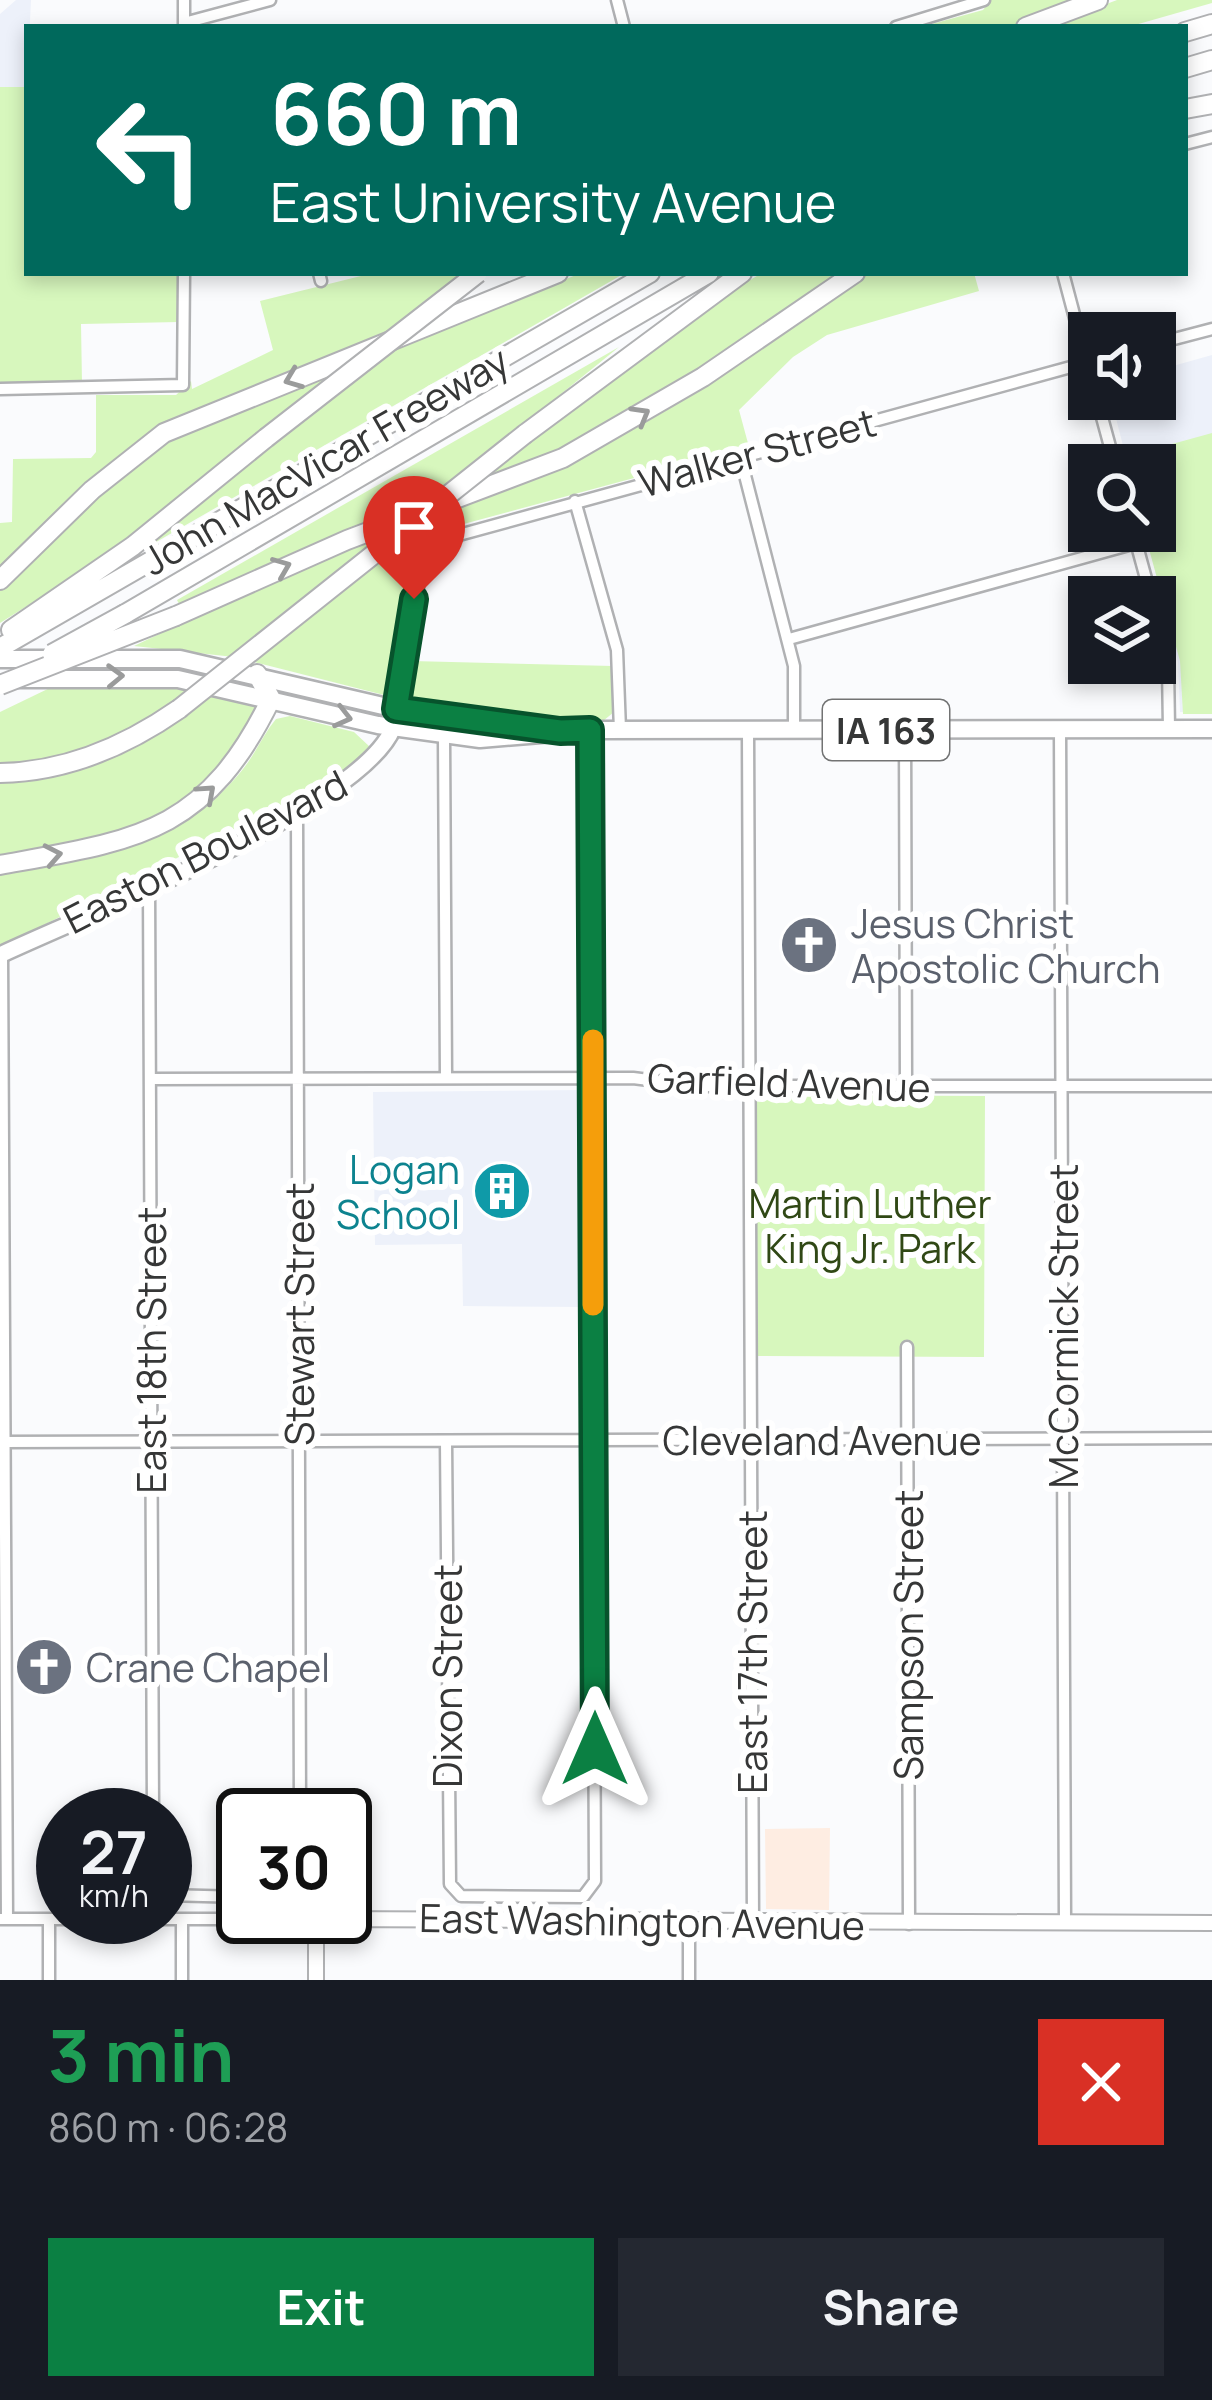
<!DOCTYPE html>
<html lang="en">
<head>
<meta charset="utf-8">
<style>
	:root { --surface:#171b24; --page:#242831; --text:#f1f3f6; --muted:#9ea1a6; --accent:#0b8043 }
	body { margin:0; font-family:Manrope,sans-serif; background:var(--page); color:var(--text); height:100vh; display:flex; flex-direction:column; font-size:45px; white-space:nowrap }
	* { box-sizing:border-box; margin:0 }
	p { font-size:39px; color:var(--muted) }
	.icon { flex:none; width:66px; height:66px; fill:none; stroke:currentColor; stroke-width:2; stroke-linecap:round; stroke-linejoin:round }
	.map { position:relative; height:1980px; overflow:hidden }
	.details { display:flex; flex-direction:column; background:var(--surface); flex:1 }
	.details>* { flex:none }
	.banner { position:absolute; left:24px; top:24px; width:1164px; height:252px; border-radius:0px; box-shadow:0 6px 18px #0003; background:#00695c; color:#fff; overflow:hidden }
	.controls { position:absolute; left:1068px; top:312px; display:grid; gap:24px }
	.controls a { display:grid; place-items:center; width:108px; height:108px; border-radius:0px; background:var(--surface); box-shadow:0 6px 18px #0003; font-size:60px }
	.speed { position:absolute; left:36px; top:1788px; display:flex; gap:24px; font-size:60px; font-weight:700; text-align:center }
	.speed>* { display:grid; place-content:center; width:156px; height:156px; border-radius:50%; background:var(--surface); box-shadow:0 6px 18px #0003; line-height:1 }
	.speed small { font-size:30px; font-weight:400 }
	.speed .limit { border:6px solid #111; border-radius:18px; background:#fff; color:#111 }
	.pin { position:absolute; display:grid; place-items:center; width:102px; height:102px; color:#fff; margin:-123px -51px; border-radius:50% 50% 50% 0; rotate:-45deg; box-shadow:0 0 12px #0007 }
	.pin .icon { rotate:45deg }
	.me { position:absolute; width:132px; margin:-66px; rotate:0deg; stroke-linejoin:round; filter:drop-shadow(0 0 9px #0008) }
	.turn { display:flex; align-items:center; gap:42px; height:252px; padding:0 48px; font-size:54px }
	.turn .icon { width:156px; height:156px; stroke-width:2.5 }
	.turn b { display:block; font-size:84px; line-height:102px }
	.round { display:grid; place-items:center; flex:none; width:126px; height:126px; border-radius:0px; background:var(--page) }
	.headline { display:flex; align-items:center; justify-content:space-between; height:204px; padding:0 48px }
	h1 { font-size:72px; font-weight:700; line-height:90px; color:#1e9e55 }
	.button { display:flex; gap:24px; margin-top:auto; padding:24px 48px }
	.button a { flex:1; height:138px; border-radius:0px; background:var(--accent); color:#fff; font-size:48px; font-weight:700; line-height:138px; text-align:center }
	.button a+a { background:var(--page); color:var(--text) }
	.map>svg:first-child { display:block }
</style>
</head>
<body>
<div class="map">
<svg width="1212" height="1980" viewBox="0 0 1212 1980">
	<rect width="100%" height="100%" fill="#fafbfd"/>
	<!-- built -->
	<path fill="#edf1fa" d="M 16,0 L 31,0 L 27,87 L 0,87 L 0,14 Z
		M 1212,355 L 1212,712 L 1180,712 L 1178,662 L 1145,531 L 1155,531 L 1155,465 L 1128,465 L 1111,399 L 1155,399 L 1155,371 Z
		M 581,1090 L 581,1307 L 463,1306 L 462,1244 L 375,1245 L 373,1092 Z"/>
	<!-- industrial -->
	<path fill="#feede2" d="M 830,1828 L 829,1910 L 766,1909 L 765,1829 Z"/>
	<!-- green -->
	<path fill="#d7f7bd" d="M 991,0 L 1079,0 L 1008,27 L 921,27 L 983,10 Z
		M 1117,0 L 1212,0 L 1212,3 L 1128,27 L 1046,27 Z
		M 0,87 L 27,87 L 27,273 L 179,273 L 179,322 L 81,324 L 82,383 L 0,383 Z
		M 373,273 L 466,273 L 377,341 L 174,421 L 0,571 L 0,523 L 12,522 L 13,459 L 91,458 L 96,452 L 96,395 L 176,395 L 191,381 L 192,389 L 273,350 L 260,301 Z
		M 581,273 L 625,273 L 137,553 L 383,353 Z
		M 762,273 L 844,273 L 683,384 L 572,447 L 462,492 L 691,315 Z
		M 868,273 L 974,273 L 979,291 L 827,335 L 793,357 L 739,410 L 749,447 L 419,536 L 413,548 L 392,683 L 384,695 L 250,661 L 428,518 L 602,447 L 667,410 Z
		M 619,347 L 423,506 L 181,608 L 177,600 Z
		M 343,369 L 110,554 L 0,623 L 0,591 L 133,464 L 173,436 Z
		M 1212,433 L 1212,714 L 1183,714 L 1180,661 L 1144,531 L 1155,531 L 1155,465 L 1127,465 L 1125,457 Z
		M 390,532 L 234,657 L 134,646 L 291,571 Z
		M 412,661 L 613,666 L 614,712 L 603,721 L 468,713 L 407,703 Z
		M 147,683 L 193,688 C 127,739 81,754 0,767 L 0,712 L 58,684 Z
		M 212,691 L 260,702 L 256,717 L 201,792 L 141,829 L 0,859 L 0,780 L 26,778 Z
		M 290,716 L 354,732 L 370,747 L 334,779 L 0,947 L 0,872 C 90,857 176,848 239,774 C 254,757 262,736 276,719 Z
		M 756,1095 L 985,1096 L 984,1357 L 756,1356 Z"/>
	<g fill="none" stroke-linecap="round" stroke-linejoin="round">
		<!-- minor casing -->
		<g stroke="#b0b1b3" stroke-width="15">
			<path id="minor" d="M 617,0 L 624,27
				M 184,23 L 270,0
				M 184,27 L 184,0
				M 896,27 L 984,0
				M 1185,144 L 1212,137
				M 319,273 L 321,281
				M 1063,273 L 1089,371
				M 1155,344 L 1212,329
				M 0,389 L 183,385 L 184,273
				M 1097,399 L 1115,465
				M 740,456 L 794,666 L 794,731
				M 575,501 L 617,650 L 620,730
				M 1133,531 L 1151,597
				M 1155,612 L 1168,665 L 1169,729
				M 789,639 L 1136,543
				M 396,709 L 426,544 L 1089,362
				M 905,730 L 906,1086
				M 1060,730 L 1065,1923
				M 748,731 L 753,1924
				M 444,737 L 446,1078
				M 297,812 L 300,1815
				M 149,885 L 153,1815
				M 2,954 L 7,1919
				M 150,1079 L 633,1078 L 696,1086 L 1212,1086
				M 907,1347 L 909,1924
				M 0,1442 L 1212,1438
				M 446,1442 L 450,1884 L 461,1896 L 583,1897 L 595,1881 L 590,730
				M 165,1895 L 243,1897
				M 0,1919 L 316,1919
				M 49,1919 L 49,1980
				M 689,1924 L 689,1980
				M 182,1980 L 182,1919"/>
		</g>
		<!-- tertiary casing -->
		<g stroke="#b0b1b3" stroke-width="18">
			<path id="tertiary" d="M 316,1980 L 316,1919 L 1212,1923"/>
		</g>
		<!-- secondary casing -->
		<g stroke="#b0b1b3" stroke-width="20">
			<path id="secondary" d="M 0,955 C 83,916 362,806 393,728"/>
		</g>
		<!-- primary casing -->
		<g stroke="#b0b1b3" stroke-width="21">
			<path id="primary" d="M 0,659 L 180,659 L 396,709 L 548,728
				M 19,679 L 178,679 L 378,725 L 480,739 L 590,730 L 1212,729"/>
		</g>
		<!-- motorway casing -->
		<g stroke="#b0b1b3" stroke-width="22">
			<path id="motorway" d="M 1026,27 L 1098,0
				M 1185,32 L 1212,24
				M 1185,68 L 1212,60
				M 1185,109 L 1212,104
				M 525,434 L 742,273
				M 0,580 L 92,490 L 164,433 L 558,273
				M 125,614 L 709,273
				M 176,616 L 347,540 L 563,458 L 703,377 L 855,273
				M 11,630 L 133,546 L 266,438
				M 0,648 L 650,273
				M 0,773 C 66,772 126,746 179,709
				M 0,865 C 137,840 205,834 271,699 L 257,674"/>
		</g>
		<!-- minor -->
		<use href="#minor" stroke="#fff" stroke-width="10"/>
		<!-- tertiary -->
		<use href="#tertiary" stroke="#fff" stroke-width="14"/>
		<!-- secondary -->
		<use href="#secondary" stroke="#fff" stroke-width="15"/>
		<!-- primary -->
		<use href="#primary" stroke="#fff" stroke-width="16"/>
		<!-- motorway -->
		<use href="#motorway" stroke="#fff" stroke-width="18"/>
		<!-- motorway-bridge casing -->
		<g stroke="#b0b1b3" stroke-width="22" stroke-linecap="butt">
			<path id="motorway-bridge" d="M 266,438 L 478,273
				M 52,654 L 125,614
				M 0,685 L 176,616
				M 179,709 L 525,434"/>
		</g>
		<!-- motorway-bridge -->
		<use href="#motorway-bridge" stroke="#fff" stroke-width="18"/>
	</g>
	<!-- one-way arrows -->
	<defs><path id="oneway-chevron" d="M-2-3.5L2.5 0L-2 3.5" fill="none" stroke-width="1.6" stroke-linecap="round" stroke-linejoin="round" transform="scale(3)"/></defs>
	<g stroke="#9a9b9b">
		<use href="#oneway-chevron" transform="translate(293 379) rotate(159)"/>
		<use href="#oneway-chevron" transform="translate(641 415) rotate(-30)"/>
		<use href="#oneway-chevron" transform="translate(282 567) rotate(-22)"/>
		<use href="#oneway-chevron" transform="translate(115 676) rotate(-2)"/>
		<use href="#oneway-chevron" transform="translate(343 717) rotate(14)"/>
		<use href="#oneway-chevron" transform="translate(207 793) rotate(-42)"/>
		<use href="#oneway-chevron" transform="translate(53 855) rotate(-11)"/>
	</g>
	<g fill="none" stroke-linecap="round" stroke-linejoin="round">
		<!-- route casing -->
		<g stroke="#07532c" stroke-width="30">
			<path id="route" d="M 414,599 L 396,709 L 560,731 L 590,730 L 595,1749"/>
		</g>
		<!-- route -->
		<use href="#route" stroke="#0b8043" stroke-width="21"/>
		<!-- slow -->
		<path stroke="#f59e0b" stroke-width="21" d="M 593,1040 L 593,1305"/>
	</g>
	<!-- icons -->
	<defs>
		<g id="church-disc" transform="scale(3)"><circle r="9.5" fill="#6b7280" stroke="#fff"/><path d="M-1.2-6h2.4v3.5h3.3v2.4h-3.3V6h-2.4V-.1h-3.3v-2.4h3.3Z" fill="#fff"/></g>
		<g id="building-disc" transform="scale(3)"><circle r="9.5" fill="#0f9aa8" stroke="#fff"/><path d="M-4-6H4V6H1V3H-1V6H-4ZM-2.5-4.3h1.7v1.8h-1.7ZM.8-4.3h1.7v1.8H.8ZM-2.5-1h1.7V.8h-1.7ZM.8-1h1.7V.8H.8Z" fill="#fff"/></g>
	</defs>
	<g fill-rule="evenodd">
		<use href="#church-disc" x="809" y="945"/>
		<use href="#building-disc" x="502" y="1191"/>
		<use href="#church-disc" x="44" y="1667"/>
	</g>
	<g text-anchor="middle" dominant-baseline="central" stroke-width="12" stroke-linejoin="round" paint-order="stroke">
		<!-- shield labels -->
		<rect fill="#fff" stroke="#727373" stroke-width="3" x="823" y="700" width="126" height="60" rx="9"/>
		<g font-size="36" font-weight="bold" fill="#363737">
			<text x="886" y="730">IA 163</text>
		</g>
		<!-- street labels -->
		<g font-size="39" fill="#363737" stroke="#fff">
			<text transform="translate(757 452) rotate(-15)">Walker Street</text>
			<text transform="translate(325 460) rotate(-30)">John MacVicar Freeway</text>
			<text transform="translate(205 851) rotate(-27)">Easton Boulevard</text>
			<text transform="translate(789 1082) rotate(2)">Garfield Avenue</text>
			<text transform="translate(299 1314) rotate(-90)">Stewart Street</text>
			<text transform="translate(1063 1326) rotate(-90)">McCormick Street</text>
			<text transform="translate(151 1350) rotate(-90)">East 18th Street</text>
			<text x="822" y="1440">Cleveland Avenue</text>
			<text transform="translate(908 1635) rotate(-90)">Sampson Street</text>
			<text transform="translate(752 1652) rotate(-90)">East 17th Street</text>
			<text transform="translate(447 1676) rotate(-90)">Dixon Street</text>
			<text transform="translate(642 1921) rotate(1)">East Washington Avenue</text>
		</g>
		<!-- worship labels -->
		<g font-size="39" fill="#5b616d" stroke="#fff" text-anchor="start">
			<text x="851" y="923">Jesus Christ<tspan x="851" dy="45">Apostolic Church</tspan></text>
			<text x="86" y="1667">Crane Chapel</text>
		</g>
		<!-- culture labels -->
		<g font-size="39" fill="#0d838f" stroke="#fff" text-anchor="end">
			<text x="460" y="1169">Logan<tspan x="460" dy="45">School</tspan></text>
		</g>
		<!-- park labels -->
		<g font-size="39" fill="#304815" stroke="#fff">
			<text x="870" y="1203">Martin Luther<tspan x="870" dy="45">King Jr. Park</tspan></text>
		</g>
	</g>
</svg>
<div class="controls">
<a><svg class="icon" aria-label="sound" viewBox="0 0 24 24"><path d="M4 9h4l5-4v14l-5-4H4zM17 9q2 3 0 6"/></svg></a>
<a><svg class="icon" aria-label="search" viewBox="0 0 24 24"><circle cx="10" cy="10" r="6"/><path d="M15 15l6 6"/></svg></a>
<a><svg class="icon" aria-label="layers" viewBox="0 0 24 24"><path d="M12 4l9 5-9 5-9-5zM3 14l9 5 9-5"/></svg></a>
</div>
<div class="speed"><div>27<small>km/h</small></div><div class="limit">30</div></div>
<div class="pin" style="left:414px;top:599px;background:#d93025"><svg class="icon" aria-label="arrive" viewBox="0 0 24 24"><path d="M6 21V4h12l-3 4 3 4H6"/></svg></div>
<svg class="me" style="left:595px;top:1749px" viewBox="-20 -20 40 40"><path d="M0-17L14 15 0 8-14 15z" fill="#0b8043" stroke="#fff" stroke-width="4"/></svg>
<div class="banner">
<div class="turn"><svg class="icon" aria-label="left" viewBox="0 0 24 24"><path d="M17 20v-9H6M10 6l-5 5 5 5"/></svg><div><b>660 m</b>East University Avenue</div></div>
</div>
</div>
<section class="details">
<div class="headline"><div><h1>3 min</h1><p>860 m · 06:28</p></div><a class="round" style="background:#d93025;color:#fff"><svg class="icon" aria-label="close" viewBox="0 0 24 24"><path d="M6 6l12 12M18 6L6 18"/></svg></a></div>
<div class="button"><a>Exit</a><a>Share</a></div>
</section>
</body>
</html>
